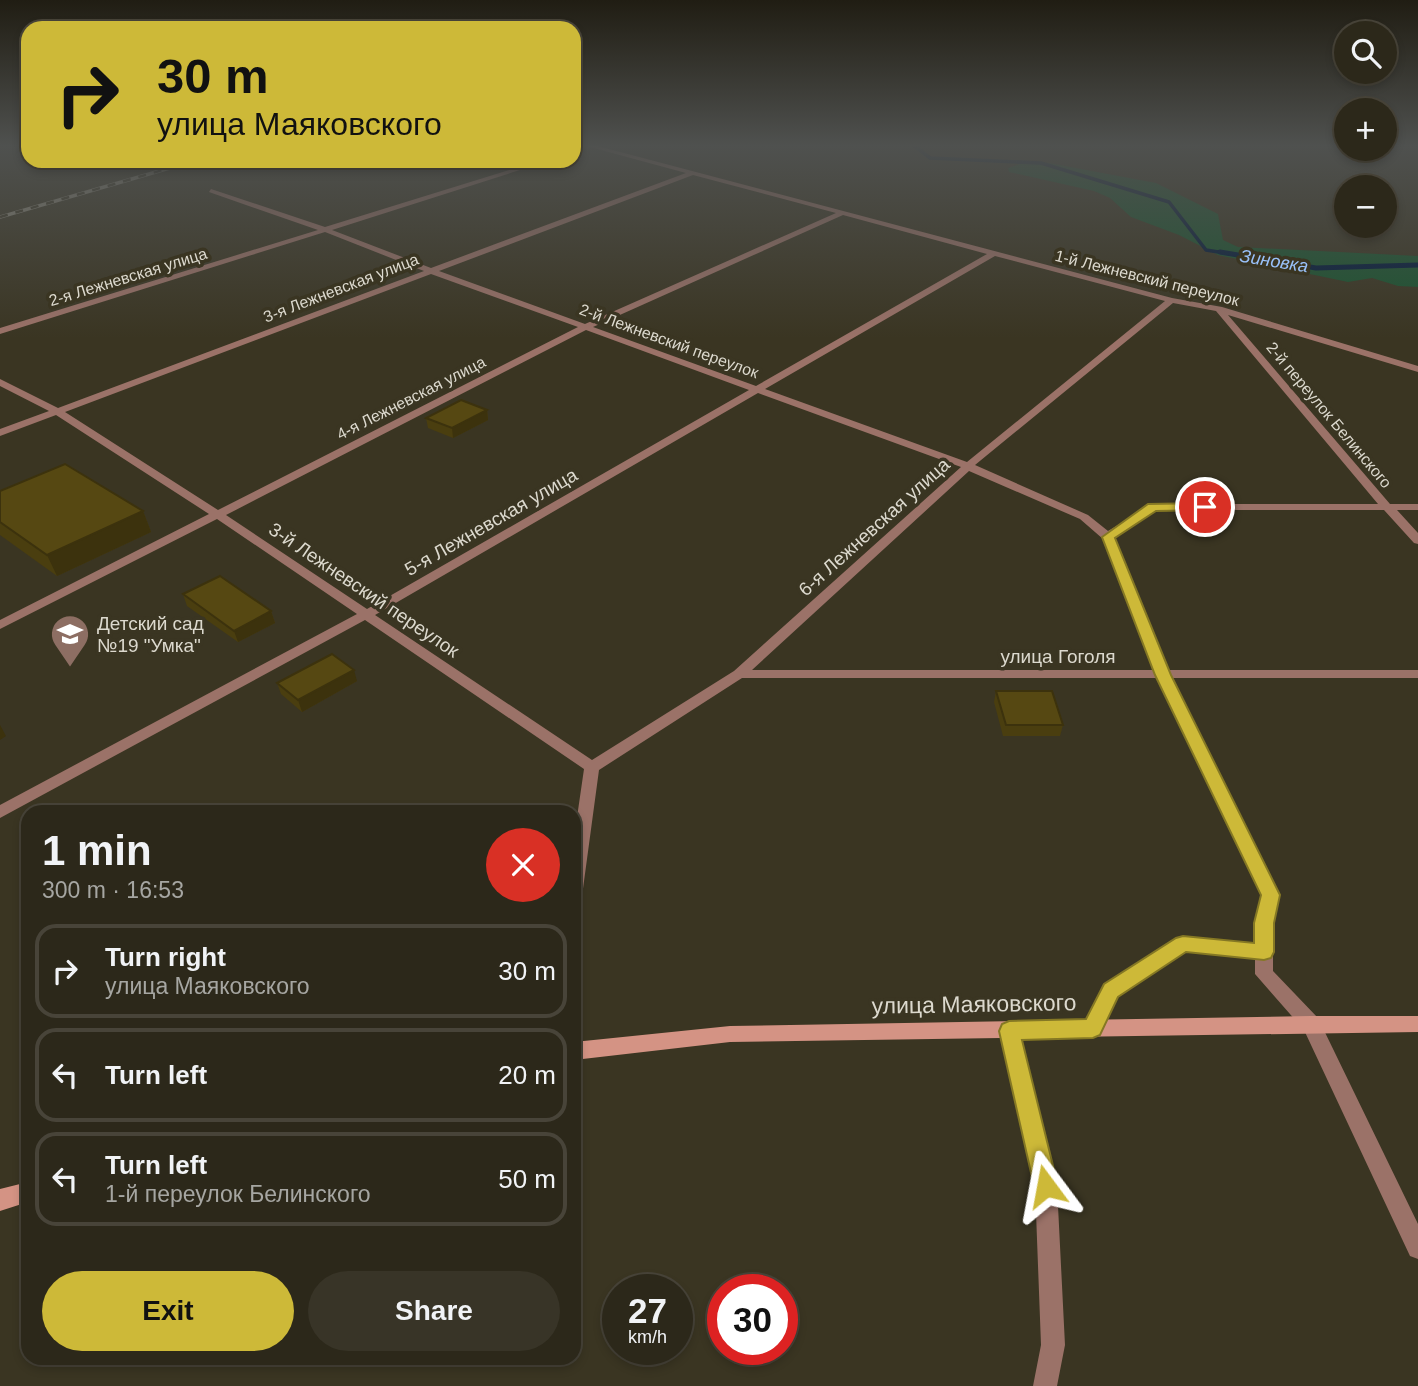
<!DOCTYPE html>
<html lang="en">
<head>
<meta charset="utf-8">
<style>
	:root { --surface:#2c281a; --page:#383427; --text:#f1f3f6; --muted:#a6a6a2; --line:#484439; --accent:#cdb938 }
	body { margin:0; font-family:Arial,sans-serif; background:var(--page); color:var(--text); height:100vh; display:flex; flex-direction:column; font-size:26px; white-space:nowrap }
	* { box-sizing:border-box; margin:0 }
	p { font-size:23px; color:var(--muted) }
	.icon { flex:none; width:38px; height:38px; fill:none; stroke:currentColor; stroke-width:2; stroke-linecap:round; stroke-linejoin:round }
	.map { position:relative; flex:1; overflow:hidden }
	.drawer { position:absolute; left:21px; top:805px; width:560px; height:560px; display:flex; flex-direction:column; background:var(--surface); border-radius:21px; box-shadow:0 4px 10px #0003,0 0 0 2px var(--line) }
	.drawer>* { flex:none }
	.top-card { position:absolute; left:21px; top:21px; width:560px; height:147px; border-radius:21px; box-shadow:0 4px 10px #0003,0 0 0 2px var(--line); background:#cdb938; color:#111; overflow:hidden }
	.buttons { position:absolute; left:1334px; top:21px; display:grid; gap:14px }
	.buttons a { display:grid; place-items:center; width:63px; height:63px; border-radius:50%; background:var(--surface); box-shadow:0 4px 10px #0003,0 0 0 2px var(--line); font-size:35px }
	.speed { position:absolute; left:602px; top:1274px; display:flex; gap:14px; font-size:35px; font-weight:700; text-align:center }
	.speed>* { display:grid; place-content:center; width:91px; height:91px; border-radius:50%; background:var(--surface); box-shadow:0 4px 10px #0003,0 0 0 2px var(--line); line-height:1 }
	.speed small { font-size:18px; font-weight:400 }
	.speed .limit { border:10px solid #d22; background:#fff; color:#111 }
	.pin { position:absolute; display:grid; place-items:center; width:60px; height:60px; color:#fff; margin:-30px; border:4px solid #fff; border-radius:50%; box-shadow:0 2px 7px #0007 }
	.me { position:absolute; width:77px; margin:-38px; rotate:347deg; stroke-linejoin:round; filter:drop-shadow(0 0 5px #0008) }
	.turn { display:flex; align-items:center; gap:24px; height:147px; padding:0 21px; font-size:32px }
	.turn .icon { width:91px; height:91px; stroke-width:2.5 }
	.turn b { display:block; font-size:49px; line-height:60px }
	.round { display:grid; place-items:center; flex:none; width:74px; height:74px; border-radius:37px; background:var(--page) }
	.head { display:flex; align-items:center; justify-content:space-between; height:119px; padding:0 21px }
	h1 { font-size:42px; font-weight:600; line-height:52px }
	.button { display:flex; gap:14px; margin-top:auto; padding:14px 21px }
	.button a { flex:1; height:80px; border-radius:42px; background:var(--accent); color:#111; font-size:28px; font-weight:600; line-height:80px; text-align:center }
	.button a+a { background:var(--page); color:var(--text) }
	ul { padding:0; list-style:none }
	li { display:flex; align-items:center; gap:21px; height:94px; margin:0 14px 10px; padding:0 7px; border:4px solid var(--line); border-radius:21px }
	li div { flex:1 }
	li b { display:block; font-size:26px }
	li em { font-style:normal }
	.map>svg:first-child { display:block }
</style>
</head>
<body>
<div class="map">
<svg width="1418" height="1386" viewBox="0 0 1418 1386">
	<rect width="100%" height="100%" fill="#3a3522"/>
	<!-- green -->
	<path fill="#1a532f" d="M 1049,163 L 1156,183 L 1218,214 L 1223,240 L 1238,247 L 1418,256 L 1418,287 L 1398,286 L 1372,278 L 1348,282 L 1218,255 L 1179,235 L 1131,217 L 1110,198 L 1094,191 L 1009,172 L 1008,168 L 1020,164 Z"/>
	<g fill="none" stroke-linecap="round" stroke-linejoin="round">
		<!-- stream-far1 -->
		<path stroke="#01193b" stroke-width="3.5" d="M 912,144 L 930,158 L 1041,163 L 1169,202 L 1206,250 L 1231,254"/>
		<!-- stream -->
		<path stroke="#01193b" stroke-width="5" d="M 1220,252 L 1316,268 L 1418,265"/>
		<!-- lane -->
		<path fill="#9b7268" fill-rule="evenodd" d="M 1183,937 L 1264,945 L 1270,947 L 1273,952 L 1270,957 L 1264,959 L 1186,952 L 1118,996 L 1100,1035 L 1093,1037 L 1086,1035 L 1084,1029 L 1105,985 Z"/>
		<!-- street -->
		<path fill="#9b7268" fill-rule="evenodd" d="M 579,144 L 590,144 L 1172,298 L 1222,307 L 1418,366 L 1418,372 L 1228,315 L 1390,504 L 1418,504 L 1418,510 L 1397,510 L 1418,533 L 1418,544 L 1414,543 L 1384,510 L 1156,510 L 1114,538 L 1168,670 L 1418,670 L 1418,678 L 1172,678 L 1278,895 L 1273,923 L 1273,971 L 1318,1018 L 1418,1224 L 1418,1259 L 1410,1256 L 1304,1030 L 1255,974 L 1255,923 L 1262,895 L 1158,678 L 742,678 L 599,770 L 582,896 L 580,901 L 574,903 L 574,838 L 584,769 L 365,620 L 0,818 L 0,805 L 357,614 L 217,519 L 0,629 L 0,620 L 209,514 L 56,415 L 0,436 L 0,429 L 49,411 L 0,386 L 0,379 L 58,408 L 424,271 L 325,232 L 0,334 L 0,328 L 318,230 L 209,192 L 211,189 L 325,227 L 538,161 L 548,161 L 332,230 L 431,268 L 686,173 ZM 693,175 L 836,213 L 585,324 L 439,271 ZM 843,215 L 987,254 L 756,386 L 593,327 ZM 995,256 L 1165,301 L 967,462 L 765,389 ZM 431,274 L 578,327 L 218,510 L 65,412 ZM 1173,303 L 1216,311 L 1378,504 L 1153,504 L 1108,531 L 1088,515 L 975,465 ZM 586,330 L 749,390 L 367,609 L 226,515 ZM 758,393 L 961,467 L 734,671 L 592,760 L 375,615 ZM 969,471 L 1080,519 L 1103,539 L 1154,670 L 752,670 Z
			M 1009,1023 L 1016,1025 L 1018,1031 L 1057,1186 L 1065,1345 L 1057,1386 L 1033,1386 L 1041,1345 L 1035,1186 L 1000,1031 L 1002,1025 Z"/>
		<!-- secondary -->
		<path fill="#d49384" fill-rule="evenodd" d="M 1311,1016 L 1418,1016 L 1418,1032 L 730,1042 L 574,1060 L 574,1042 L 730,1026 Z
			M 28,1182 L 28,1202 L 0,1211 L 0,1189 Z"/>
		<!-- rail casing -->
		<g stroke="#938f81" stroke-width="3.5">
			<path id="rail" d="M 0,217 L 194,161"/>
		</g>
		<!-- rail -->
		<use href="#rail" stroke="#3a3522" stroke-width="2.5" stroke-dasharray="8" stroke-linecap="butt"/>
	</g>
	<!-- wall -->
	<path fill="#4a3e0f" d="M 487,410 L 488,420 L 453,438 L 428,428 L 426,418 Z
		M 0,491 L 143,511 L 151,532 L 57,576 L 0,535 Z
		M 183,594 L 271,611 L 275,623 L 238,642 L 187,606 Z
		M 357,681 L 302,712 L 281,694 L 277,683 Z
		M 996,691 L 1063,725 L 1060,736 L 1003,736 L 994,702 Z"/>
	<!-- shaded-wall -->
	<path fill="#3c320d" d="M 487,410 L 488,420 L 453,438 L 452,428 Z
		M 143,511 L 151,532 L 57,576 L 47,555 Z
		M 271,611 L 275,623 L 238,642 L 234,631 Z
		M 354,670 L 357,681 L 302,712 L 298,700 Z
		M 0,725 L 6,736 L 0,740 Z"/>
	<!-- building -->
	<path fill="#564812" stroke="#3c320d" stroke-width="2" d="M 461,400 L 487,410 L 452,428 L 426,418 Z
		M 65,464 L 143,511 L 47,555 L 0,522 L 0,491 Z
		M 220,576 L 271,611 L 234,631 L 183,594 Z
		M 332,654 L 354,670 L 298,700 L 277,683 Z
		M 996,691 L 1052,691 L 1063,725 L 1006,725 Z"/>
	<!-- sky -->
	<linearGradient id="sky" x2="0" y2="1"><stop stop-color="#201d13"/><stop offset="0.43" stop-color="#4f514f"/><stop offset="1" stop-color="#4f514f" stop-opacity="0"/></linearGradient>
	<rect width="1418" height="338" fill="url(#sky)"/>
	<!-- route -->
	<path fill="#cdb938" stroke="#857824" stroke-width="2" d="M 1205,503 L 1211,507 L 1209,510 L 1156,511 L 1115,538 L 1171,675 L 1280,895 L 1274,923 L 1274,952 L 1271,958 L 1264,960 L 1186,952 L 1118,997 L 1100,1035 L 1093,1038 L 1022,1040 L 1058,1186 L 1054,1195 L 1046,1198 L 1037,1195 L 1034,1186 L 999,1031 L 1002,1024 L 1009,1021 L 1086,1019 L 1104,984 L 1176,938 L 1183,936 L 1254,943 L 1254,923 L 1261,895 L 1155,675 L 1102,537 L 1148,504 Z"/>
	<!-- icons -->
	<defs>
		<g id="school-pin" transform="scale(2.0125)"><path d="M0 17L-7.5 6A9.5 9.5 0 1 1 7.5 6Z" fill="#8d6e63" stroke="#3a3522"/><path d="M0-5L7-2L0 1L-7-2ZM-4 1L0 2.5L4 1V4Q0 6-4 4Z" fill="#fff"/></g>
	</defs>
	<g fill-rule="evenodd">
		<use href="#school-pin" x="70" y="634"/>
	</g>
	<g text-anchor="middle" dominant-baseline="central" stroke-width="7" stroke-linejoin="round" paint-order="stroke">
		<!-- far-street labels -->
		<g font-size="16" fill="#dcd9ce" stroke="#3a3522">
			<text transform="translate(128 277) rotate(-17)">2-я Лежневская улица</text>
			<text transform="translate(1147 278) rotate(14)">1-й Лежневский переулок</text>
			<text transform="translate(341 288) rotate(-21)">3-я Лежневская улица</text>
			<text transform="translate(669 341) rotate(20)">2-й Лежневский переулок</text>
			<text transform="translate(411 398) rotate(-27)">4-я Лежневская улица</text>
			<text transform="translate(1329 415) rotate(50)">2-й переулок Белинского</text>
		</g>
		<!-- far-water labels -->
		<g font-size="18" font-style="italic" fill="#99c1f9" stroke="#3a3522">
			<text transform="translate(1274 261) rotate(9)">Зиновка</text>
		</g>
		<!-- street labels -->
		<g font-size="19" fill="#dcd9ce" stroke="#3a3522">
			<text transform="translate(491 522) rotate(-30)">5-я Лежневская улица</text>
			<text transform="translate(874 527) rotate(-42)">6-я Лежневская улица</text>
			<text transform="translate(364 590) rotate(34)">3-й Лежневский переулок</text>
			<text x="1058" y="656">улица Гоголя</text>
		</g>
		<!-- poi labels -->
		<g font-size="19" fill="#dcd9ce" stroke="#3a3522" text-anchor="start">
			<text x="97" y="623">Детский сад<tspan x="97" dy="22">№19 "Умка"</tspan></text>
		</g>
		<!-- near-street labels -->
		<g font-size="23" fill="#dcd9ce" stroke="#3a3522">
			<text transform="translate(974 1004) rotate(-1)">улица Маяковского</text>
		</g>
	</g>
</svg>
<div class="buttons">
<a><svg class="icon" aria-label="search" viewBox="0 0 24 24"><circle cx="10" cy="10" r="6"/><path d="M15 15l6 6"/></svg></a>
<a>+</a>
<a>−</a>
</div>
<div class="speed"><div>27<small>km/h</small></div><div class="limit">30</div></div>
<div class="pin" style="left:1205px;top:507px;background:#d93025"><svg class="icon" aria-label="arrive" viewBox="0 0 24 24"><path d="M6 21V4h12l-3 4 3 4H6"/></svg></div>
<svg class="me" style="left:1046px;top:1186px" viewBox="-20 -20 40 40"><path d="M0-17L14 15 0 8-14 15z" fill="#cdb938" stroke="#fff" stroke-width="4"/></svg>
<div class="top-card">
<div class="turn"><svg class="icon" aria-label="right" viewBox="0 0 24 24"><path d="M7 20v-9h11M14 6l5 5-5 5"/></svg><div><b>30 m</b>улица Маяковского</div></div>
</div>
<section class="drawer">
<div class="head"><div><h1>1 min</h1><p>300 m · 16:53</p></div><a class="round" style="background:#d93025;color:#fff"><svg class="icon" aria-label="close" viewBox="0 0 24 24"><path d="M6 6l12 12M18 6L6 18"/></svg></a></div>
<ul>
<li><svg class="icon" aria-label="right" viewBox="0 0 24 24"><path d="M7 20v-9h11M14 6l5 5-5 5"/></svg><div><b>Turn right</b><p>улица Маяковского</p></div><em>30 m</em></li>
<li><svg class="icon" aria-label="left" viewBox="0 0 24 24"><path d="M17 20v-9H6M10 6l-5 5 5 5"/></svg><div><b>Turn left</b></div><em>20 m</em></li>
<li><svg class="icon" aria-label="left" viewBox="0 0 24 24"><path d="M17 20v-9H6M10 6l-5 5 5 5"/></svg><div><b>Turn left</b><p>1-й переулок Белинского</p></div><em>50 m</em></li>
</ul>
<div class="button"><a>Exit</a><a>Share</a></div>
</section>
</div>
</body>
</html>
